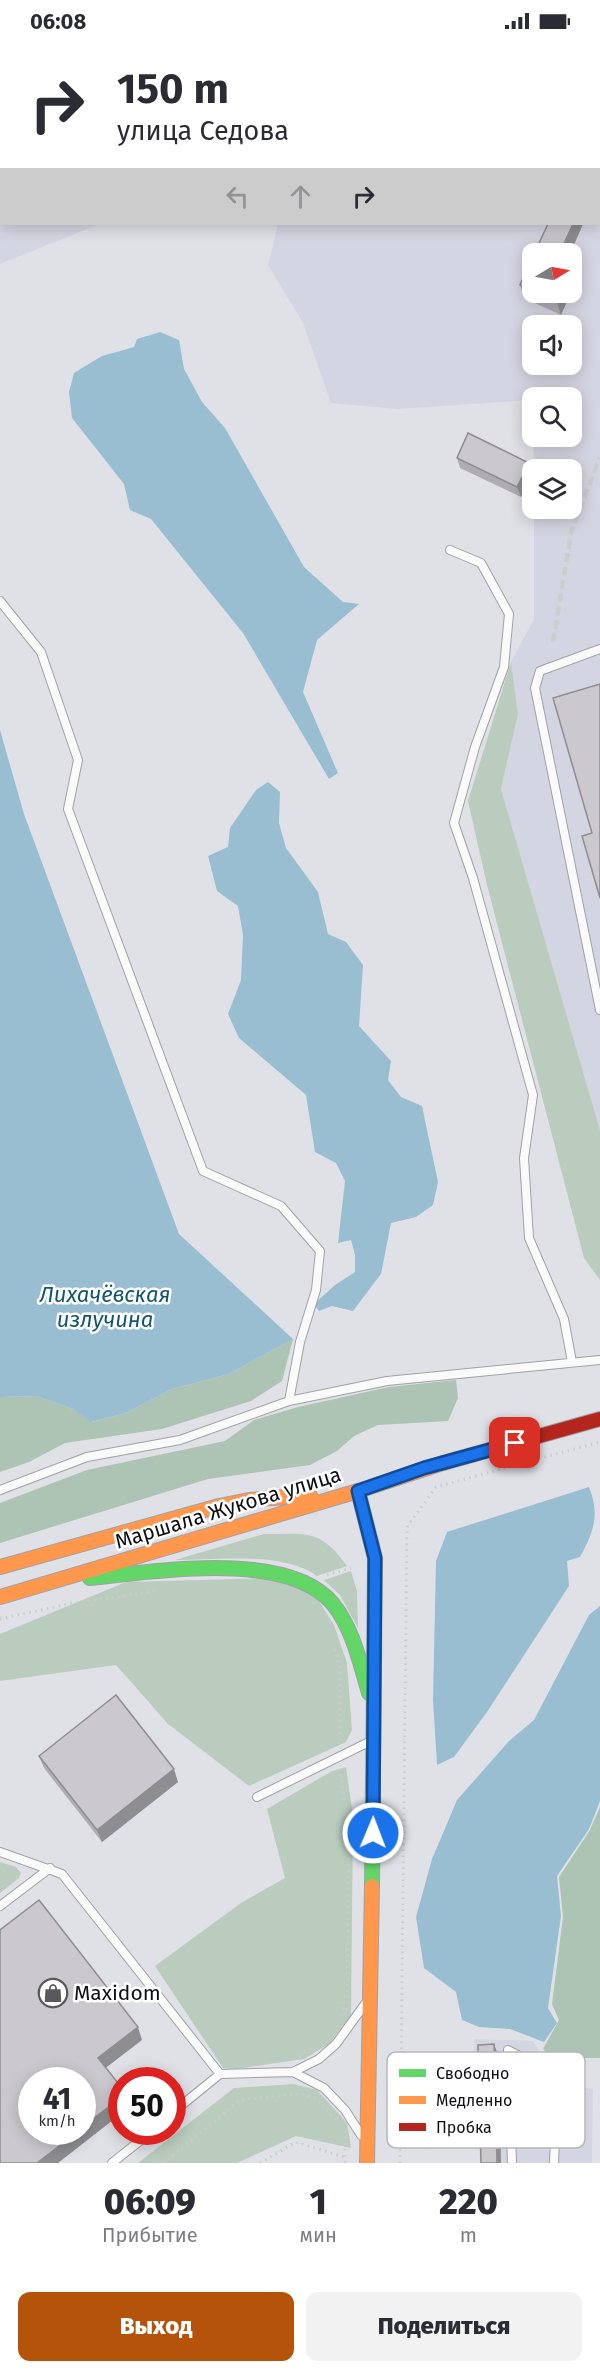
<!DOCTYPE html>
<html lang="ru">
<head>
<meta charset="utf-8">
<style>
	:root { --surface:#fff; --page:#f2f2f3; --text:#2b2b33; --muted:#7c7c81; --accent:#b45309 }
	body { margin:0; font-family:"Fira Sans",sans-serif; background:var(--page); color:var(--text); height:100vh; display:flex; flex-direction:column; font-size:22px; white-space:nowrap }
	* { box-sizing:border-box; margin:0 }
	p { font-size:20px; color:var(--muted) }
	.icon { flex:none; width:33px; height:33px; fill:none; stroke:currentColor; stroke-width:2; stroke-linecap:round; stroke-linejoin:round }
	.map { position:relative; height:2121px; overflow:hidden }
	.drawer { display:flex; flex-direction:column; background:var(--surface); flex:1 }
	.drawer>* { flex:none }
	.guide { position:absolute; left:0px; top:0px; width:600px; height:183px; box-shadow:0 3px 15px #0003; background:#fff; color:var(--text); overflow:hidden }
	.needle { width:39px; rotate:80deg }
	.tools { position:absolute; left:522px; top:201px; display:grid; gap:12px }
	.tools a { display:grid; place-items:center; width:60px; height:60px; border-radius:12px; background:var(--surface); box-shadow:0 3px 15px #0003; font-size:30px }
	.speed { position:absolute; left:18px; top:2025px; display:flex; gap:12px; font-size:30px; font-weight:700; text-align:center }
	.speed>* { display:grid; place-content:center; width:78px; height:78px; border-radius:50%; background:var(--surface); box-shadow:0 3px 15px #0003; line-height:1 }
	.speed small { font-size:15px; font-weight:400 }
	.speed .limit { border:9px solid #d22; background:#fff; color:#111 }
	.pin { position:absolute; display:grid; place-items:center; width:51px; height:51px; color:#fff; margin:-26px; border-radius:12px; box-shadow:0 3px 9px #0006 }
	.me { position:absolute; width:66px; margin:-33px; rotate:1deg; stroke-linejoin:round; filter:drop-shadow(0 0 4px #0008) }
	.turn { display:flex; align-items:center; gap:21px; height:126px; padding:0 18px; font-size:27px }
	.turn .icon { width:78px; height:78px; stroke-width:2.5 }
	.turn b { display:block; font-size:42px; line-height:51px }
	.lanes { display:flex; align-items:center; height:57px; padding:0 18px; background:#0003; justify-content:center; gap:30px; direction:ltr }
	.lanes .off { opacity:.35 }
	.eta { display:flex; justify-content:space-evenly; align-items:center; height:102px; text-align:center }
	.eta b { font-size:36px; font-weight:800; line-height:42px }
	.cta { display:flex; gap:12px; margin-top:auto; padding:12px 18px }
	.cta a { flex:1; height:69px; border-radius:12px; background:var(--accent); color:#fff; font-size:24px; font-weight:800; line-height:69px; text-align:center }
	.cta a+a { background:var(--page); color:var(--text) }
	.status { display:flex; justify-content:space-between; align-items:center; height:42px; padding:0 30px; background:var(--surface); direction:ltr }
	.status svg { height:16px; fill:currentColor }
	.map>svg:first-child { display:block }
</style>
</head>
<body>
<div class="status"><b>06:08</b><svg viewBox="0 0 49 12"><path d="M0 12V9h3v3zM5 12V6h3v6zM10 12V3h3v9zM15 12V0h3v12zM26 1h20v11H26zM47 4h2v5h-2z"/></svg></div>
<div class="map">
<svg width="600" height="2121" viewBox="0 0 600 2121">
	<rect width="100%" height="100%" fill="#e0e1e7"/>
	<!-- built -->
	<path fill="#d4d5e2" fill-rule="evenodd" d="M 0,0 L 600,0 L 600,1088 L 501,747 L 518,672 L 511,620 L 534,577 L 534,467 L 572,466 L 572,428 L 534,427 L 533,395 L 572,394 L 572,356 L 532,356 L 532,358 L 398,367 L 331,361 L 303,281 L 268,223 L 278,182 L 598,182 L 598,2 L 2,2 L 2,182 L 100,182 L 0,222 ZM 532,212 L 572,212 L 572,250 L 532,250 ZM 532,284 L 572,284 L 572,322 L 532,322 Z
		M 474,1997 L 533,1999 L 559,2041 L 593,2047 L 592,2121 L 480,2121 Z"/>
	<!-- green -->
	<path fill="#baccbe" d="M 511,620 L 518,672 L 501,747 L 600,1088 L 600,1238 L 584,1216 L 487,843 L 468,759 Z
		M 264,1492 C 306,1492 320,1486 347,1524 L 317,1534 C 282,1509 217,1518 175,1518 Z
		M 351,1529 L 357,1549 L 358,1586 L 340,1553 L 324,1538 Z
		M 280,1536 L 317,1556 L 334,1583 L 347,1621 L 352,1688 L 346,1700 L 249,1744 L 168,1682 L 116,1623 L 0,1639 L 0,1592 L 126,1540 Z
		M 346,1725 L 353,1774 L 351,1974 L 329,2002 L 304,2017 L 236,2027 L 223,2026 L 155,1924 L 241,1861 L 285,1836 L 267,1767 L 332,1729 Z
		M 0,1820 L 16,1825 L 21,1831 L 19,1836 L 0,1851 Z
		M 293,2042 L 317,2048 L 347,2081 L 351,2106 L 296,2094 L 237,2121 L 138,2121 L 234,2046 Z"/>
	<!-- forest -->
	<path fill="#adc3b3" d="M 293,1297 L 282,1339 L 251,1359 L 162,1387 L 65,1401 L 29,1420 L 0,1430 L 0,1355 L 36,1354 L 73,1367 L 92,1380 L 126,1371 L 172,1347 L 229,1332 Z
		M 456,1338 L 458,1356 L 448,1379 L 378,1383 L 354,1394 L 337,1409 L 310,1423 L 208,1437 L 0,1501 L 0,1461 L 87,1428 L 225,1399 L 254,1378 L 298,1365 L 389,1345 Z
		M 600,1765 L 600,2016 L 553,2016 L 543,2007 L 559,1978 L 552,1962 L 563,1875 L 559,1835 L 590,1788 Z"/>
	<!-- water -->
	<path fill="#99bed1" d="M 160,290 L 179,298 L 184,327 L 202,360 L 225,386 L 304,525 L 343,560 L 359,562 L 317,598 L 303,650 L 338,731 L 329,737 L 243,591 L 151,477 L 130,468 L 124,442 L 72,376 L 69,350 L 74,331 L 102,314 L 134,305 L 137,297 Z
		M 0,688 L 24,772 L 179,1192 L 293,1297 L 229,1332 L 172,1347 L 126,1371 L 91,1380 L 73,1367 L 36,1354 L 0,1355 Z
		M 268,740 L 280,750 L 279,781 L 286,806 L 318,850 L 328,892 L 346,900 L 363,923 L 359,984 L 391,1019 L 388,1038 L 401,1055 L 422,1064 L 438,1140 L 433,1163 L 416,1175 L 391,1181 L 381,1232 L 353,1269 L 332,1264 L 319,1269 L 314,1262 L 335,1243 L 355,1230 L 355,1213 L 351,1198 L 338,1201 L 345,1139 L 336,1121 L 315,1110 L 306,1053 L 239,996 L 228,972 L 241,938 L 243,893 L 238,864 L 217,849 L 208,814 L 228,805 L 230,786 L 256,748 Z
		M 589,1445 C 600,1473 594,1489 580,1515 L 567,1519 L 569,1544 L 487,1670 L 454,1715 L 437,1723 L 433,1658 L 436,1519 L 447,1490 Z
		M 600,1564 L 600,1759 L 589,1787 L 557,1834 L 561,1874 L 548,1966 L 557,1981 L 544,2000 L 510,1987 L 479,1985 L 462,1978 L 456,1950 L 424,1926 L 416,1875 L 432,1817 L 457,1758 L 509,1699 L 534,1678 L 589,1573 Z"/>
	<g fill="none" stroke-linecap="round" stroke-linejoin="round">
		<!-- lane casing -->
		<g stroke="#a0a1a5" stroke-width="10">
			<path id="lane" d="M 450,508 L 481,521 L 509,572 L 504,625 L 475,705 L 454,781 L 473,836 L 533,1053 L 524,1116 L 529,1196 L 564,1277 L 572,1320
				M 0,559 L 41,610 L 78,718 L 68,767 L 203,1129 L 281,1164 L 320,1209 L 316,1248 L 300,1300 L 289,1359
				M 600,607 L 540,629 L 535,646 L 600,968
				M 0,1448 L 87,1415 L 180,1398 L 289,1359 L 387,1339 L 600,1318
				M 257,1755 L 373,1698
				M 0,1810 L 62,1832 L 220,2032
				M 0,1864 L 50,1826
				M 293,2030 L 324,2046 L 345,2068 L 361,2093
				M 172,2071 L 220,2032 L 293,2030 L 319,2017 L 336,2002 L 365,1962
				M 112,2121 L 151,2090
				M 512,2121 L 508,2008 L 549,2030 L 555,2096 L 554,2121"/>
		</g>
		<!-- fast casing -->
		<g stroke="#a0a1a5" stroke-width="16">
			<path id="fast" d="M 358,1449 L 375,1516 L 372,1844
				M 90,1536 C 153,1530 288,1507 333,1562 C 353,1587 360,1621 369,1651"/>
		</g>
		<!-- slow casing -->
		<g stroke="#a0a1a5" stroke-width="16">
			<path id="slow" d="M 0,1525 L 219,1464 L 249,1458 L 310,1453
				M 0,1555 L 358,1449 L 443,1421
				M 367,2121 L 372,1844"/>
		</g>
		<!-- jam casing -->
		<g stroke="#a0a1a5" stroke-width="16">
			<path id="jam" d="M 443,1421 L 600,1377"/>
		</g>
		<!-- path -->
		<path stroke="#cbcbcd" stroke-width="3" stroke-dasharray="1.5 4.5" stroke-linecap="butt" d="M 327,1533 L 351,1526
			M 0,1577 L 72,1561 L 158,1549
			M 335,1607 L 340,1627 L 340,1702
			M 339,1727 L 349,1778 L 347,1945 L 342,1973
			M 299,2013 L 314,2005
			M 345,2089 L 345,2121
			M 163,2121 L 240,2058 L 302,2052 L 318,2058 L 338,2080
			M 260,2121 L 296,2100 L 347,2116
			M 400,2121 L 407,1485 L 436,1445 L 600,1400"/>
		<!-- lane -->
		<use href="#lane" stroke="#fafafb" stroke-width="8"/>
		<!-- fast -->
		<use href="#fast" stroke="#63d668" stroke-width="14"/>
		<!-- slow -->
		<use href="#slow" stroke="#ff974d" stroke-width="14"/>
		<!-- jam -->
		<use href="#jam" stroke="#b3261e" stroke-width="14"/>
		<!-- rail -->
		<path stroke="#cccdce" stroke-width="4.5" stroke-dasharray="9 4.5" stroke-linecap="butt" d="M 553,600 L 571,491 L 600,415"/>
	</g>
	<!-- wall -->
	<path fill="#afadb1" d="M 0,0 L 26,0 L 25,2 L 2,2 L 2,49 L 0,48 Z
		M 532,215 L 532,250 L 571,250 L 561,273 L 524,256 L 520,243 Z
		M 457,416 L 529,421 L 532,431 L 521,455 L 460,426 Z
		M 39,1714 L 178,1740 L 102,1800 L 44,1726 Z"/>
	<!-- shaded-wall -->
	<path fill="#8e8d90" d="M 16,0 L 26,0 L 25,2 L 15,2 Z
		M 573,182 L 583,182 L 570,212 L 559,212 Z
		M 561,250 L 571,250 L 561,273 L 557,260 Z
		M 529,421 L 532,431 L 521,455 L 517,445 Z
		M 174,1727 L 178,1740 L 102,1800 L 97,1788 Z
		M 138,1985 L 142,1998 L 103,2028 L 98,2016 Z
		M 494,2002 L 499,2015 L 501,2121 L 497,2121 Z
		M 122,2055 L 122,2071 L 58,2121 L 37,2121 L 77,2090 L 82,2090 L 82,2085 Z"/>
	<!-- building -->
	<path fill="#cbc9ce" stroke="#8e8d90" stroke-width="1.5" d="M 0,0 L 16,0 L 15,2 L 2,2 L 2,34 L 0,37 Z
		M 598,100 L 600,101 L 600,133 L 598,132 Z
		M 548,182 L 573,182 L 559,212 L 534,212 Z
		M 532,215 L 532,249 L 520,243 Z
		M 535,250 L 561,250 L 557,260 Z
		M 468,391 L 529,421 L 517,445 L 457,416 Z
		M 600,642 L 600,856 L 582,794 L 592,791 L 553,656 Z
		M 116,1653 L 174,1727 L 97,1788 L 39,1714 Z
		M 39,1858 L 138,1985 L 98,2016 L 122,2046 L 122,2055 L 82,2085 L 82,2038 L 32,2038 L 32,2090 L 77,2090 L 37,2121 L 0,2121 L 0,1888 Z
		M 494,2002 L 497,2121 L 481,2121 L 478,2003 Z"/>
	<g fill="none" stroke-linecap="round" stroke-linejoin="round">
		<!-- route casing -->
		<g stroke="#114b97" stroke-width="15">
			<path id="route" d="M 373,1791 L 375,1516 L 358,1449 L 424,1426 L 515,1401"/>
		</g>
		<!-- route -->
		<use href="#route" stroke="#1a73e8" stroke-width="10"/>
	</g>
	<!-- icons -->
	<defs>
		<g id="shop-ring" transform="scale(1.5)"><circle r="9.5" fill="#fff" stroke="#58585d" stroke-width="1.5"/><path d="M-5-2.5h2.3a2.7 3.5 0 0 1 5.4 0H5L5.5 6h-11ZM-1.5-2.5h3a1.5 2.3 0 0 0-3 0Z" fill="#58585d"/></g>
	</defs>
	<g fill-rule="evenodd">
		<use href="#shop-ring" x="53" y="1951"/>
	</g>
	<g text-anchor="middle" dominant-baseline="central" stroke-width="5" stroke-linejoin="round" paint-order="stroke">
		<!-- street labels -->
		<g font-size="21" fill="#0e0f12" stroke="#fff">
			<text transform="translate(228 1466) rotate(-17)">Маршала Жукова улица</text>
		</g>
		<!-- poi labels -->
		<g font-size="21" fill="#0e0f12" stroke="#fff" text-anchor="start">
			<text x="74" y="1951">Maxidom</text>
		</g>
		<!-- water labels -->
		<g font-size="22" font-style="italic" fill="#105670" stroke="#fff">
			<text x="105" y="1252">Лихачёвская<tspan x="105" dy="25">излучина</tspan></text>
		</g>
	</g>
	<!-- legend -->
	<rect x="387" y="2010" width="198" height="96" rx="9" fill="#fff" stroke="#b7b7b8" stroke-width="1.5"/>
	<rect x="399" y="2027" width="27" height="8" fill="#63d668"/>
	<rect x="399" y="2054" width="27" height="8" fill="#ff974d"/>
	<rect x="399" y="2081" width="27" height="8" fill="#b3261e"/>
	<g font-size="16" fill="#0e0f12">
		<text x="436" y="2037">Свободно</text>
		<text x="436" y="2064">Медленно</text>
		<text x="436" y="2091">Пробка</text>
	</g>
</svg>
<div class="tools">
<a><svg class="needle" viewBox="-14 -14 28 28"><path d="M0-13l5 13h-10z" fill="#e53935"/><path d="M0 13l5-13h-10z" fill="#7c7c81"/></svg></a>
<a><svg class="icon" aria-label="sound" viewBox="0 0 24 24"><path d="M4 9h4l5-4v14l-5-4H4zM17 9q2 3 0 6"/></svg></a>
<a><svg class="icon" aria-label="search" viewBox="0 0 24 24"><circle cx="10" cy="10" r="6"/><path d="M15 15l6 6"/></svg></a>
<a><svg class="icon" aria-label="layers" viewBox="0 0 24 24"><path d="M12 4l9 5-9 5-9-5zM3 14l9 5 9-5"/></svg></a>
</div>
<div class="speed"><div>41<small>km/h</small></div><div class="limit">50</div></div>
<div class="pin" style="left:515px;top:1401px;background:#d93025"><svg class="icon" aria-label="arrive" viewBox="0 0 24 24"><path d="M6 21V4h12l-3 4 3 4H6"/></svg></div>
<svg class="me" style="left:373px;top:1791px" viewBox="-20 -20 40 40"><circle r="17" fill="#1a73e8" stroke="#fff" stroke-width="3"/><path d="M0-11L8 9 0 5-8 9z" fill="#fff"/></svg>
<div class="guide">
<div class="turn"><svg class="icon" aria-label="right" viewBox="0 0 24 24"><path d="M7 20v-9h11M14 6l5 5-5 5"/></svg><div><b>150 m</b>улица Седова</div></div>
<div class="lanes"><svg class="icon off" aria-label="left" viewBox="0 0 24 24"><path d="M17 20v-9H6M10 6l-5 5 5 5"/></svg><svg class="icon off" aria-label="ahead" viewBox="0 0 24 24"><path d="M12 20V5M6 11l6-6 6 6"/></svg><svg class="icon" aria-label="right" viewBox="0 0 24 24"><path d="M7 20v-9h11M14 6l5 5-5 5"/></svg></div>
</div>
</div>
<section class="drawer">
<div class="eta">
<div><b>06:09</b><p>Прибытие</p></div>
<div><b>1</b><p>мин</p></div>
<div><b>220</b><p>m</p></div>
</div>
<div class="cta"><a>Выход</a><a>Поделиться</a></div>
</section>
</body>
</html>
